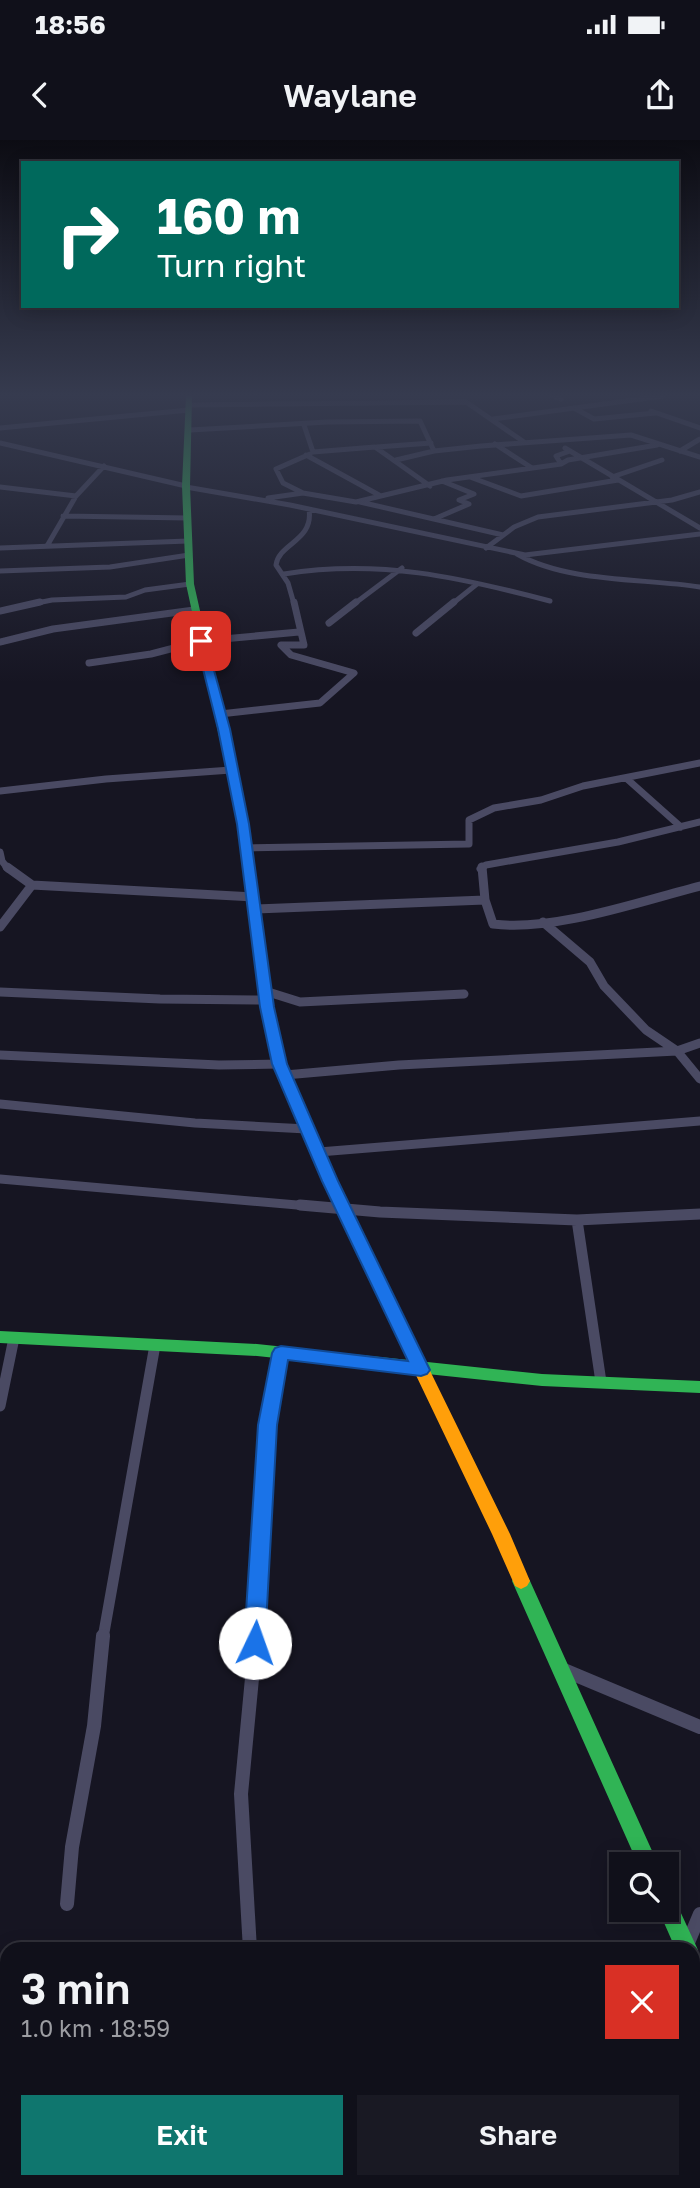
<!DOCTYPE html>
<html lang="en">
<head>
<meta charset="utf-8">
<style>
	:root { --surface:#10101a; --page:#191923; --text:#f1f3f6; --muted:#9c9da2; --line:#303039; --accent:#0f766e }
	body { margin:0; font-family:"Golos Text",sans-serif; background:var(--page); color:var(--text); height:100vh; display:flex; flex-direction:column; font-size:26px; white-space:nowrap }
	* { box-sizing:border-box; margin:0 }
	p { font-size:23px; color:var(--muted) }
	.icon { flex:none; width:38px; height:38px; fill:none; stroke:currentColor; stroke-width:2; stroke-linecap:round; stroke-linejoin:round }
	.map { position:relative; flex:1; overflow:hidden }
	.sheet { position:absolute; left:0px; top:1802px; width:700px; height:247px; display:flex; flex-direction:column; background:var(--surface); border-radius:21px 21px 0 0; box-shadow:0 4px 18px #0003,0 0 0 2px var(--line) }
	.sheet>* { flex:none }
	.banner { position:absolute; left:21px; top:21px; width:658px; height:147px; border-radius:0px; box-shadow:0 4px 18px #0003,0 0 0 2px var(--line); background:#00695c; color:#fff; overflow:hidden }
	.tools { position:absolute; left:609px; top:1712px; display:grid; gap:14px }
	.tools a { display:grid; place-items:center; width:70px; height:70px; border-radius:0px; background:var(--surface); box-shadow:0 4px 18px #0003,0 0 0 2px var(--line); font-size:35px }
	.pin { position:absolute; display:grid; place-items:center; width:60px; height:60px; color:#fff; margin:-30px; border-radius:14px; box-shadow:0 4px 10px #0006 }
	.me { position:absolute; width:77px; margin:-38px; rotate:3deg; stroke-linejoin:round; filter:drop-shadow(0 0 5px #0008) }
	.turn { display:flex; align-items:center; gap:24px; height:147px; padding:0 21px; font-size:32px }
	.turn .icon { width:91px; height:91px; stroke-width:2.5 }
	.turn b { display:block; font-size:49px; line-height:60px }
	.round { display:grid; place-items:center; flex:none; width:74px; height:74px; border-radius:0px; background:var(--page) }
	.headline { display:flex; align-items:center; justify-content:space-between; height:119px; padding:0 21px }
	h1 { font-size:42px; font-weight:600; line-height:52px }
	.action { display:flex; gap:14px; margin-top:auto; padding:14px 21px }
	.action a { flex:1; height:80px; border-radius:0px; background:var(--accent); color:#fff; font-size:28px; font-weight:600; line-height:80px; text-align:center }
	.action a+a { background:var(--page); color:var(--text) }
	.status { display:flex; justify-content:space-between; align-items:center; height:49px; padding:0 35px; background:var(--surface); direction:ltr }
	.status svg { height:19px; fill:currentColor }
	header { display:flex; justify-content:space-between; align-items:center; height:91px; padding:0 21px; background:var(--surface); font-size:32px; font-weight:600 }
	.map>svg:first-child { display:block }
</style>
</head>
<body>
<div class="status"><b>18:56</b><svg viewBox="0 0 49 12"><path d="M0 12V9h3v3zM5 12V6h3v6zM10 12V3h3v9zM15 12V0h3v12zM26 1h20v11H26zM47 4h2v5h-2z"/></svg></div>
<header><svg class="icon" aria-label="back" viewBox="0 0 24 24"><path d="M15 5l-7 7 7 7"/></svg>Waylane<svg class="icon" aria-label="share" viewBox="0 0 24 24"><path d="M12 15V3M7 8l5-5 5 5M5 13v7h14v-7"/></svg></header>
<div class="map">
<svg width="700" height="2048" viewBox="0 0 700 2048">
	<rect width="100%" height="100%" fill="#161522"/>
	<g fill="none" stroke-linecap="round" stroke-linejoin="round">
		<!-- street-far4 -->
		<path stroke="#4a4a63" stroke-width="5" d="M 553,256 L 561,259
			M 189,265 L 466,262 L 524,302
			M 574,268 L 594,279 L 655,273
			M 651,271 L 700,288
			M 493,279 L 663,256
			M 304,285 L 313,312 L 375,307 L 430,346
			M 0,288 L 189,270
			M 190,290 L 327,282 L 420,281 L 434,311
			M 0,303 L 186,346
			M 495,304 L 532,328
			M 377,307 L 431,303
			M 565,308 L 700,388
			M 680,311 L 700,299
			M 306,315 L 379,355
			M 396,320 L 434,311 L 481,306 L 631,295 L 700,317
			M 561,324 L 568,320 L 657,305
			M 470,337 L 521,356 L 618,340
			M 612,337 L 662,320
			M 0,347 L 76,356
			M 186,347 L 290,365 L 525,415 L 700,394
			M 303,353 L 283,343 L 276,329 L 310,314
			M 268,358 L 303,353 L 356,362 L 447,340 L 561,324 L 556,316 L 570,311
			M 360,362 L 503,395
			M 63,376 L 188,378
			M 434,379 L 469,364 L 459,360 L 474,354 L 442,341
			M 47,406 L 76,356 L 104,326
			M 0,408 L 188,401
			M 486,408 L 514,387 L 538,377 L 672,360 L 700,352
			M 517,414 C 568,443 643,438 700,447
			M 0,431 L 110,427 L 189,415
			M 284,434 C 379,419 459,437 550,461
			M 32,464 L 52,460 L 126,457 L 145,450 L 190,444
			M 294,464 L 288,443 L 276,425 C 279,403 314,401 309,369
			M 354,464 L 402,428
			M 452,464 L 477,444"/>
		<!-- street-far3 -->
		<path stroke="#4a4a63" stroke-width="7" d="M 0,471 L 40,462
			M 329,483 L 356,462
			M 416,493 L 454,462
			M 0,502 L 53,489 L 194,470
			M 89,523 L 151,514 L 201,501 L 299,492
			M 220,574 L 320,563 L 354,533 L 291,515 L 281,505 L 304,505 L 294,462
			M 626,638 L 681,687
			M 0,651 L 106,639 L 231,630
			M 246,708 L 469,704 L 469,680 L 494,668 L 541,660 L 583,646 L 700,623
			M 0,712 L 2,721 L 8,729
			M 480,729 L 486,725 L 618,702 L 700,682"/>
		<!-- street-far2 -->
		<path stroke="#4a4a63" stroke-width="9" d="M 7,727 L 32,745 L 254,757
			M 482,727 L 485,760 L 493,784 C 553,792 641,761 700,746
			M 256,769 L 485,760
			M 543,782 L 590,822 L 604,846 L 646,890 L 677,911 L 700,939
			M 0,787 L 32,745
			M 265,851 L 300,862 L 464,854
			M 0,852 L 160,859 L 266,860
			M 0,915 L 219,925 L 280,924
			M 285,935 L 399,925 L 677,911 L 700,903
			M 0,964 L 195,983 L 307,989
			M 319,1012 L 700,981
			M 0,1039 L 320,1067"/>
		<!-- street-far1 -->
		<path stroke="#4a4a63" stroke-width="11" d="M 300,1065 L 380,1072 L 577,1080 L 700,1074
			M 577,1080 L 601,1242
			M 0,1266 L 14,1198
			M 103,1498 L 155,1205
			M 256,1498 L 267,1285 L 281,1213"/>
		<!-- street -->
		<path stroke="#4a4a63" stroke-width="14" d="M 559,1528 L 700,1587
			M 67,1764 L 72,1707 L 94,1586 L 103,1496
			M 687,1805 L 700,1774
			M 250,1810 L 241,1654 L 256,1496
			M 693,1899 L 700,1898"/>
		<!-- fast -->
		<path fill="#30b455" fill-rule="evenodd" d="M 186,256 L 192,256 L 190,346 L 194,444 L 248,684 L 273,867 L 280,899 L 274,903 L 268,899 L 261,867 L 238,684 L 186,444 L 182,346 Z
			M 0,1191 L 257,1204 L 542,1234 L 700,1241 L 700,1253 L 542,1246 L 257,1216 L 0,1203 Z
			M 521,1433 L 527,1436 L 530,1441 L 658,1724 L 638,1724 L 512,1441 L 515,1436 Z
			M 667,1755 L 674,1758 L 698,1810 L 696,1814 L 700,1815 L 700,1850 L 693,1847 L 693,1810 L 676,1810 L 658,1769 L 667,1769 Z"/>
		<!-- slow -->
		<path fill="#ff9f0a" fill-rule="evenodd" d="M 274,895 L 280,899 L 287,924 L 337,1041 L 510,1394 L 530,1441 L 527,1446 L 521,1449 L 515,1446 L 492,1394 L 323,1041 L 273,924 L 268,899 Z"/>
	</g>
	<!-- sky -->
	<linearGradient id="sky" x2="0" y2="1"><stop stop-color="#0c0c13"/><stop offset="0.47" stop-color="#363b4f"/><stop offset="1" stop-color="#363b4f" stop-opacity="0"/></linearGradient>
	<rect width="700" height="543" fill="url(#sky)"/>
	<!-- route -->
	<path fill="#1a73e8" stroke="#114b97" stroke-width="2" d="M 201,498 L 206,501 L 230,589 L 249,684 L 274,867 L 287,924 L 338,1041 L 430,1230 L 427,1234 L 421,1236 L 288,1220 L 277,1285 L 265,1503 L 262,1510 L 255,1512 L 247,1510 L 244,1503 L 258,1285 L 272,1213 L 275,1208 L 281,1206 L 408,1221 L 322,1041 L 272,924 L 260,867 L 237,684 L 218,589 L 196,501 Z"/>
</svg>
<div class="tools">
<a><svg class="icon" aria-label="search" viewBox="0 0 24 24"><circle cx="10" cy="10" r="6"/><path d="M15 15l6 6"/></svg></a>
</div>
<div class="pin" style="left:201px;top:501px;background:#d93025"><svg class="icon" aria-label="arrive" viewBox="0 0 24 24"><path d="M6 21V4h12l-3 4 3 4H6"/></svg></div>
<svg class="me" style="left:255px;top:1503px" viewBox="-20 -20 40 40"><circle r="19" fill="#fff"/><path d="M0-13L10 11 0 6-10 11z" fill="#1a73e8"/></svg>
<div class="banner">
<div class="turn"><svg class="icon" aria-label="right" viewBox="0 0 24 24"><path d="M7 20v-9h11M14 6l5 5-5 5"/></svg><div><b>160 m</b>Turn right</div></div>
</div>
<section class="sheet">
<div class="headline"><div><h1>3 min</h1><p>1.0 km · 18:59</p></div><a class="round" style="background:#d93025;color:#fff"><svg class="icon" aria-label="close" viewBox="0 0 24 24"><path d="M6 6l12 12M18 6L6 18"/></svg></a></div>
<div class="action"><a>Exit</a><a>Share</a></div>
</section>
</div>
</body>
</html>
